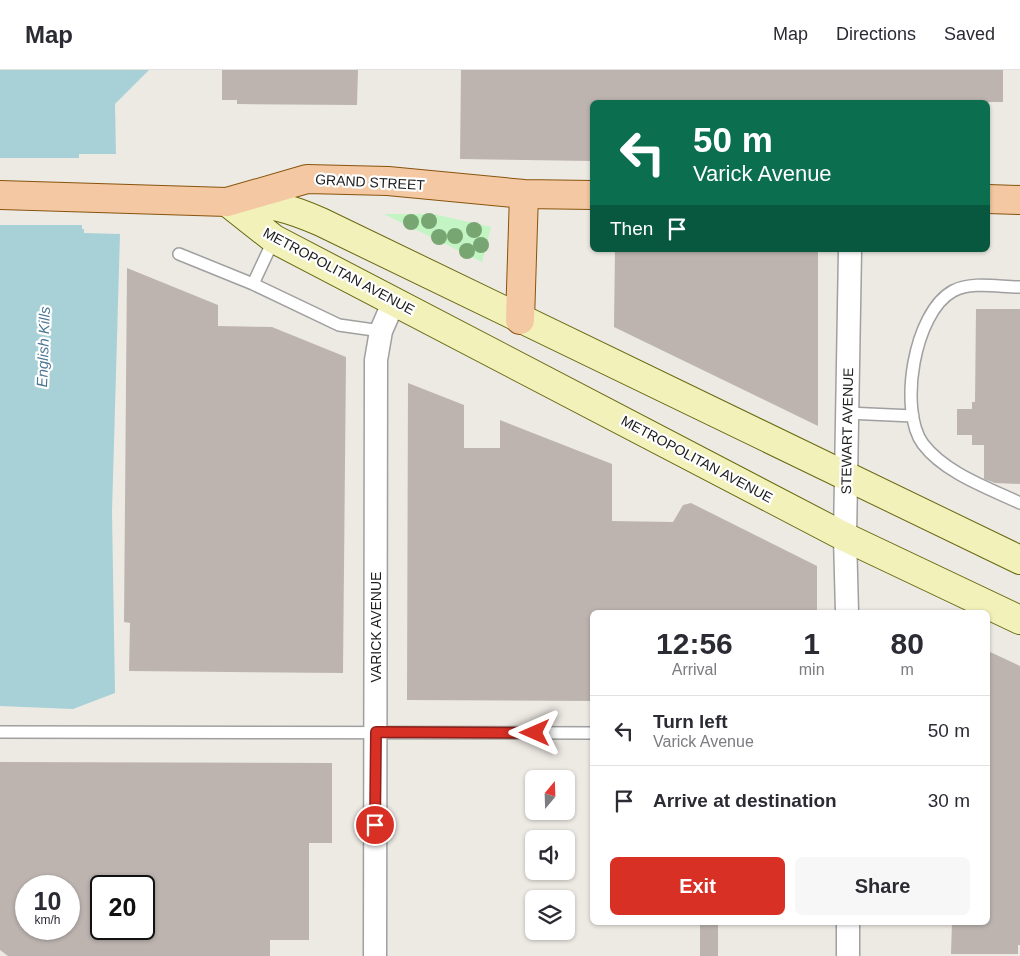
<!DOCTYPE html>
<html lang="en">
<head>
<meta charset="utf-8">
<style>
	:root { --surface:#fff; --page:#f7f7f7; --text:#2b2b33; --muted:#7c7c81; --line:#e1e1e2; --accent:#d93025 }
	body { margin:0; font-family:Arial,sans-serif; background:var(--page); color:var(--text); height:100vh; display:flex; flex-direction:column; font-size:19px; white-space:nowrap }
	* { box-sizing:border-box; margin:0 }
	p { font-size:16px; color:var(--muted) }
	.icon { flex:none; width:28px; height:28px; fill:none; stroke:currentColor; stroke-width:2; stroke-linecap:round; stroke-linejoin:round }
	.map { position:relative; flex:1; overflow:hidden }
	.side { position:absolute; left:590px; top:540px; width:400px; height:315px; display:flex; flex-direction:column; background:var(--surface); border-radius:8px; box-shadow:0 1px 4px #0004 }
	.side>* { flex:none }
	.guide { position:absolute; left:590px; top:30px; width:400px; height:152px; border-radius:8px; box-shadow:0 1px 4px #0004; background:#0b6e4f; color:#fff; overflow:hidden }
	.needle { width:32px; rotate:19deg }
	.tools { position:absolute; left:525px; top:700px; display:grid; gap:10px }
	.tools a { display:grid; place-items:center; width:50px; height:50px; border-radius:8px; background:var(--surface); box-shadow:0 1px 4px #0004; font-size:25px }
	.speed { position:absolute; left:15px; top:805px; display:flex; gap:10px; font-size:25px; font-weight:700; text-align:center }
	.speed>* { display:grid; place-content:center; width:65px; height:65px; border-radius:50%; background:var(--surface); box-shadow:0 1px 4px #0004; line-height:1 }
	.speed small { font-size:12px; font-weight:400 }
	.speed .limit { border:2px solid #111; border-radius:8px; background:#fff; color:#111 }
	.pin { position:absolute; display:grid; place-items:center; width:42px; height:42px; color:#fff; margin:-21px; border:2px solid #fff; border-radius:50%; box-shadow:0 1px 5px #0007 }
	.me { position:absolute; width:55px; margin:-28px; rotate:270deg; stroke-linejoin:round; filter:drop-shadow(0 0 4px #0008) }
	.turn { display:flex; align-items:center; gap:18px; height:105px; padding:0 20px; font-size:22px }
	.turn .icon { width:65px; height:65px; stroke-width:2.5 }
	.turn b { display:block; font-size:35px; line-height:42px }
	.then { display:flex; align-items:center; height:48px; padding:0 20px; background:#0003; gap:10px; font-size:19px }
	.eta { display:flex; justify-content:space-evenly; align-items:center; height:85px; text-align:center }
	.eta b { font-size:30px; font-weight:700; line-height:35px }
	.primary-button { display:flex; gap:10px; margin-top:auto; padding:10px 20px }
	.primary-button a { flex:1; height:58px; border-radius:8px; background:var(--accent); color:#fff; font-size:20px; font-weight:700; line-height:58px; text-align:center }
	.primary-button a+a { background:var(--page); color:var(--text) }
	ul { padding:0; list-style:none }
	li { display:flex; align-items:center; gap:15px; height:70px; padding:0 20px; border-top:1px solid var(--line) }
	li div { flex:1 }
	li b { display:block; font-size:19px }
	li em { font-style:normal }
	header { display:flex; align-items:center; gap:30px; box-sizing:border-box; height:70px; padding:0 25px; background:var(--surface); border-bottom:1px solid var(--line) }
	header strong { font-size:24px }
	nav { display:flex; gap:28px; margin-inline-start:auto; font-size:18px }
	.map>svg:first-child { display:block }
</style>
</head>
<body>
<header>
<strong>Map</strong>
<nav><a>Map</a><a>Directions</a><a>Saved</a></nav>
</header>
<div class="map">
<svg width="1020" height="886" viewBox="0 0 1020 886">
	<rect width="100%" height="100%" fill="#ede9e3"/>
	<!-- park -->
	<path fill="#c3f4c3" d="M 384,144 L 433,144 L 491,157 L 482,192 Z"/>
	<!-- water -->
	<path fill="#a7d1d7" d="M 0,0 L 149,0 L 115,34 L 116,86 L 82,88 L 84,163 L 120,164 L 112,442 L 115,623 L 73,639 L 0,636 Z"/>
	<!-- pier -->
	<path fill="#ede9e3" d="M 79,84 L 117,84 L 116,88 L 84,90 L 86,159 L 82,159 L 82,155 L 0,155 L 0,88 L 79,88 Z"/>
	<!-- building -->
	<path fill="#bdb4b0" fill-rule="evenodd" d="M 222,0 L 358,0 L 357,35 L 237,34 L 237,30 L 222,30 Z
		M 461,0 L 1003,0 L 1003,32 L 592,32 L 592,91 L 460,89 Z
		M 615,180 L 818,180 L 818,356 L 614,257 Z
		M 127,198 L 218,235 L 218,256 L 272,257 L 346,287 L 343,603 L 129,601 L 130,553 L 124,552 Z
		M 976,239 L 1020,239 L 1020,414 L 995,413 L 984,409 L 984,375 L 972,375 L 972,365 L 957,365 L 957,339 L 972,339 L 972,332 L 975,332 Z
		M 408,313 L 464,335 L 464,378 L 500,378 L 500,350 L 612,394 L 612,451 L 673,452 L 683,435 L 691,433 L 817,496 L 817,542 L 592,542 L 592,631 L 407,630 Z
		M 988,581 L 1020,596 L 1020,875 L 1018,875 L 1018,884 L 951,884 L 952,852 L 988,852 Z
		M 0,692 L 332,693 L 332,773 L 309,773 L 309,870 L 270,870 L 270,886 L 8,886 L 0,880 ZM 26,816 L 69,816 L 69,859 L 26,859 ZM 101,816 L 144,816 L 144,859 L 101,859 Z
		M 700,852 L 718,852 L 718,886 L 700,886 Z"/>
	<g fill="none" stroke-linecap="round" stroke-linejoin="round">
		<!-- service casing -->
		<g stroke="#a0a0a0" stroke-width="14">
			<path id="service" d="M 179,184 L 253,214 L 339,255 L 381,261
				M 253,214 L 274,169
				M 1020,217 C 999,217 972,211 953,221 C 914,242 898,340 923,374 C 945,403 988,418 1020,433
				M 847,343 L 913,346
				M 0,662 L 592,663"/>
		</g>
		<!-- minor casing -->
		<g stroke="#a0a0a0" stroke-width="25">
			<path id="minor" d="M 847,542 L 845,467 L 850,180
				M 375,886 L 376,290 L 381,261 L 394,231
				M 848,886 L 848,852"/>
		</g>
		<!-- secondary casing -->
		<g stroke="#67690e" stroke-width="30">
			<path id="secondary" d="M 227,132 L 274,169 L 845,467 L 1020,550
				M 234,132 C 270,133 289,138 321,152 L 1020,490"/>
		</g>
		<!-- primary casing -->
		<g stroke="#88540d" stroke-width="30">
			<path id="primary" d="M 0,125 L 227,132 L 307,109 L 388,111 L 524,124 L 592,125
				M 988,129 L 1020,130
				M 520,250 L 524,124"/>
		</g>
		<!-- service -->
		<use href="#service" stroke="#fff" stroke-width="11"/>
		<!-- minor -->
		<use href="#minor" stroke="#fff" stroke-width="22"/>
		<!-- secondary -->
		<use href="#secondary" stroke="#f3f1ba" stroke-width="28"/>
		<!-- primary -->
		<use href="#primary" stroke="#f3c8a2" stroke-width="28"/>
	</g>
	<!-- trees -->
	<g fill="#77a672">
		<circle cx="429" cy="151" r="8"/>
		<circle cx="411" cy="152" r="8"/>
		<circle cx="474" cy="160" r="8"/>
		<circle cx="455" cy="166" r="8"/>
		<circle cx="439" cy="167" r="8"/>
		<circle cx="481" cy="175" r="8"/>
		<circle cx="467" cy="181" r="8"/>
	</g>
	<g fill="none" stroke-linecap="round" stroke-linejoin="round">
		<!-- route casing -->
		<g stroke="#8d1f18" stroke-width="12">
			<path id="route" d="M 375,755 L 376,662 L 535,663"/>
		</g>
		<!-- route -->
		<use href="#route" stroke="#d93025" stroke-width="9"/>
	</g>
	<g text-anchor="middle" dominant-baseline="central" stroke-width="4.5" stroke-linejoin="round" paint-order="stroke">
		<!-- street labels -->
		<g font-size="14" fill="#1c1c1c" stroke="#fff">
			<text transform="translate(370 112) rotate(3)">GRAND STREET</text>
			<text transform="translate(339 201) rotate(28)">METROPOLITAN AVENUE</text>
			<text transform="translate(847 361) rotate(-89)">STEWART AVENUE</text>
			<text transform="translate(697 389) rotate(28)">METROPOLITAN AVENUE</text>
			<text transform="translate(376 557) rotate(-90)">VARICK AVENUE</text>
		</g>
		<!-- water labels -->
		<g font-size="15" font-style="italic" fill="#4c7794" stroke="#fff">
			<text transform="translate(43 277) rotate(-88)">English Kills</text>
		</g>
	</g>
</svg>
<div class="tools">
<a><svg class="needle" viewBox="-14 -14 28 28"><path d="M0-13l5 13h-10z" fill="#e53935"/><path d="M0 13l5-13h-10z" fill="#7c7c81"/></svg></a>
<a><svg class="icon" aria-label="sound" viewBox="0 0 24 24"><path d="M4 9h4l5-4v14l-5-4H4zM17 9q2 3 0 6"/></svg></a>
<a><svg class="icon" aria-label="layers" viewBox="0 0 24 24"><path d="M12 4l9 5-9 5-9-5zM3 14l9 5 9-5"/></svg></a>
</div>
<div class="speed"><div>10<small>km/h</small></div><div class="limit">20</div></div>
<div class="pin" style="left:375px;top:755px;background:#d93025"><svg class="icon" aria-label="arrive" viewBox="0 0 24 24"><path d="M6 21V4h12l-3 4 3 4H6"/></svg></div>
<svg class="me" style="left:535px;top:663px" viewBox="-20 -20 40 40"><path d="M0-17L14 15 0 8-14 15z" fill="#d93025" stroke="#fff" stroke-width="4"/></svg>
<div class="guide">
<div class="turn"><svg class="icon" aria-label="left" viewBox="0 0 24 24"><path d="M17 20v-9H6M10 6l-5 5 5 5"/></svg><div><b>50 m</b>Varick Avenue</div></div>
<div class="then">Then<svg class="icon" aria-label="arrive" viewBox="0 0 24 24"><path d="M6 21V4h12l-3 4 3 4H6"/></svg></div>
</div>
<section class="side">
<div class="eta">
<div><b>12:56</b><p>Arrival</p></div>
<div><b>1</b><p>min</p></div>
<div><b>80</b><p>m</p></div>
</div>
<ul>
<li><svg class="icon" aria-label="left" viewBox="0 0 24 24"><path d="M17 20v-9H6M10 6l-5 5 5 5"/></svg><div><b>Turn left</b><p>Varick Avenue</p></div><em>50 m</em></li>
<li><svg class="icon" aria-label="arrive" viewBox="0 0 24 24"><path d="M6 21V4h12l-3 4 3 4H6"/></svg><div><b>Arrive at destination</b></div><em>30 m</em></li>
</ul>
<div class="primary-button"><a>Exit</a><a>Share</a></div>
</section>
</div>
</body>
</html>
